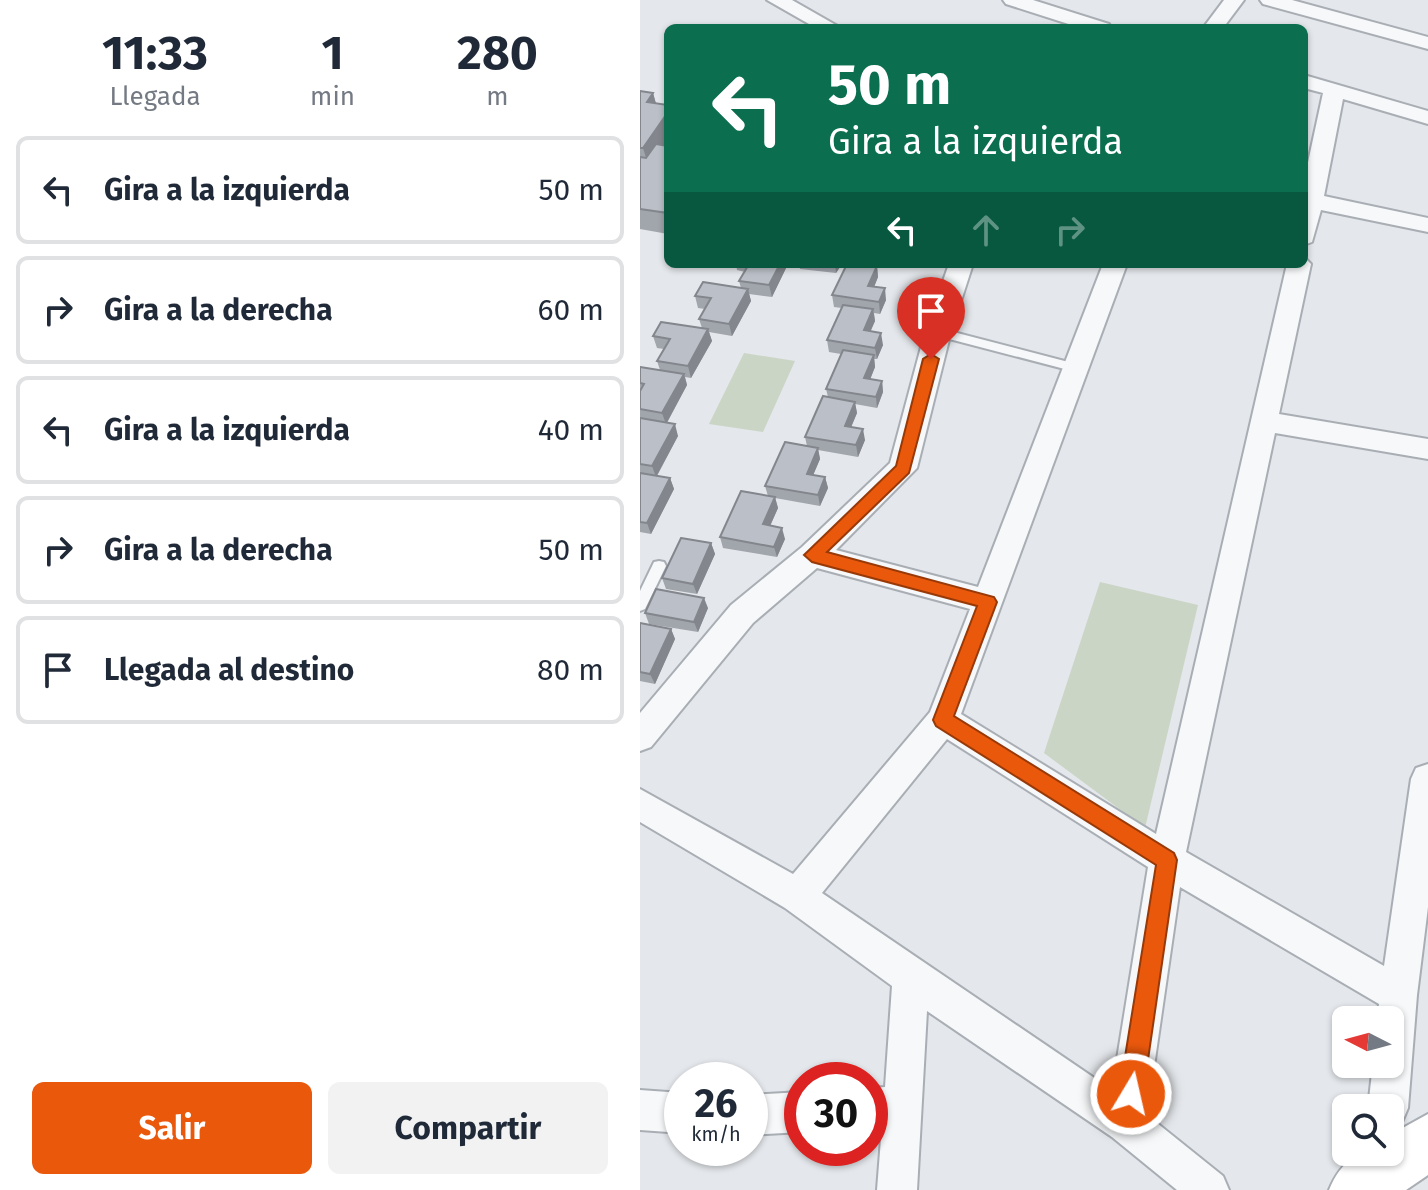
<!DOCTYPE html>
<html lang="es">
<head>
<meta charset="utf-8">
<style>
	:root { --surface:#fff; --page:#f2f2f3; --text:#1f2937; --muted:#747a83; --line:#e0e1e3; --accent:#ea580c }
	body { margin:0; font-family:"Fira Sans",sans-serif; background:var(--page); color:var(--text); height:100vh; display:flex; flex-direction:column; font-size:30px; white-space:nowrap }
	* { box-sizing:border-box; margin:0 }
	p { font-size:26px; color:var(--muted) }
	.icon { flex:none; width:44px; height:44px; fill:none; stroke:currentColor; stroke-width:2; stroke-linecap:round; stroke-linejoin:round }
	.map { position:relative; flex:1; overflow:hidden }
	.sheet { display:flex; flex-direction:column; background:var(--surface); width:640px }
	.sheet>* { flex:none }
	.hud { position:absolute; left:24px; top:24px; width:644px; height:244px; border-radius:12px; box-shadow:0 2px 6px #0004; background:#0b6e4f; color:#fff; overflow:hidden }
	.needle { width:52px; rotate:276deg }
	.tools { position:absolute; left:692px; top:1006px; display:grid; gap:16px }
	.tools a { display:grid; place-items:center; width:72px; height:72px; border-radius:12px; background:var(--surface); box-shadow:0 2px 6px #0004; font-size:40px }
	.speed { position:absolute; left:24px; top:1062px; display:flex; gap:16px; font-size:40px; font-weight:700; text-align:center }
	.speed>* { display:grid; place-content:center; width:104px; height:104px; border-radius:50%; background:var(--surface); box-shadow:0 2px 6px #0004; line-height:1 }
	.speed small { font-size:20px; font-weight:400 }
	.speed .limit { border:12px solid #d22; background:#fff; color:#111 }
	.pin { position:absolute; display:grid; place-items:center; width:68px; height:68px; color:#fff; margin:-82px -34px; border-radius:50% 50% 50% 0; rotate:-45deg; box-shadow:0 0 8px #0007 }
	.pin .icon { rotate:45deg }
	.me { position:absolute; width:88px; margin:-44px; rotate:9deg; stroke-linejoin:round; filter:drop-shadow(0 0 6px #0008) }
	.turn { display:flex; align-items:center; gap:28px; height:168px; padding:0 32px; font-size:36px }
	.turn .icon { width:104px; height:104px; stroke-width:2.5 }
	.turn b { display:block; font-size:56px; line-height:68px }
	.lanes { display:flex; align-items:center; height:76px; padding:0 32px; background:#0003; justify-content:center; gap:40px; direction:ltr }
	.lanes .off { opacity:.35 }
	.eta { display:flex; justify-content:space-evenly; align-items:center; height:136px; text-align:center }
	.eta b { font-size:48px; font-weight:700; line-height:56px }
	.action { display:flex; gap:16px; margin-top:auto; padding:16px 32px }
	.action a { flex:1; height:92px; border-radius:12px; background:var(--accent); color:#fff; font-size:32px; font-weight:700; line-height:92px; text-align:center }
	.action a+a { background:var(--page); color:var(--text) }
	ul { padding:0; list-style:none }
	li { display:flex; align-items:center; gap:24px; height:108px; margin:0 16px 12px; padding:0 16px; border:4px solid var(--line); border-radius:12px }
	li div { flex:1 }
	li b { display:block; font-size:30px }
	li em { font-style:normal }
	main { display:flex; flex:1; min-height:0 }
	.map>svg:first-child { display:block }
</style>
</head>
<body>
<main>
<section class="sheet">
<div class="eta">
<div><b>11:33</b><p>Llegada</p></div>
<div><b>1</b><p>min</p></div>
<div><b>280</b><p>m</p></div>
</div>
<ul>
<li><svg class="icon" aria-label="left" viewBox="0 0 24 24"><path d="M17 20v-9H6M10 6l-5 5 5 5"/></svg><div><b>Gira a la izquierda</b></div><em>50 m</em></li>
<li><svg class="icon" aria-label="right" viewBox="0 0 24 24"><path d="M7 20v-9h11M14 6l5 5-5 5"/></svg><div><b>Gira a la derecha</b></div><em>60 m</em></li>
<li><svg class="icon" aria-label="left" viewBox="0 0 24 24"><path d="M17 20v-9H6M10 6l-5 5 5 5"/></svg><div><b>Gira a la izquierda</b></div><em>40 m</em></li>
<li><svg class="icon" aria-label="right" viewBox="0 0 24 24"><path d="M7 20v-9h11M14 6l5 5-5 5"/></svg><div><b>Gira a la derecha</b></div><em>50 m</em></li>
<li><svg class="icon" aria-label="arrive" viewBox="0 0 24 24"><path d="M6 21V4h12l-3 4 3 4H6"/></svg><div><b>Llegada al destino</b></div><em>80 m</em></li>
</ul>
<div class="action"><a>Salir</a><a>Compartir</a></div>
</section>
<div class="map">
<svg width="788" height="1190" viewBox="0 0 788 1190">
	<rect width="100%" height="100%" fill="#e4e7eb"/>
	<!-- green -->
	<path fill="#cad5c5" d="M 104,353 L 155,361 L 123,432 L 69,424 Z
		M 460,582 L 558,605 L 505,828 L 404,753 Z"/>
	<g fill="none" stroke-linecap="round" stroke-linejoin="round">
		<!-- service casing -->
		<g stroke="#a9aeb5" stroke-width="4">
			<path id="service" d="M 298,328 L 436,364 L 442,368 L 436,372 L 294,335 L 292,332 Z
				M 19,561 L 24,562 L 26,566 L 5,609 L 0,611 L 0,591 L 14,562 Z"/>
		</g>
		<!-- minor casing -->
		<g stroke="#a9aeb5" stroke-width="4">
			<path id="minor" d="M 127,0 L 152,0 L 201,28 L 176,28 Z
				M 363,0 L 393,0 L 469,24 L 472,28 L 441,28 L 366,4 Z
				M 584,0 L 604,0 L 583,28 L 563,28 Z
				M 620,0 L 652,0 L 788,37 L 788,49 L 623,4 Z
				M 664,75 L 788,111 L 788,124 L 703,99 L 684,196 L 788,218 L 788,232 L 681,210 L 672,242 L 664,245 L 664,181 L 683,93 L 664,88 Z
				M 664,257 L 671,264 L 639,414 L 788,439 L 788,459 L 635,433 L 546,852 L 744,966 L 771,779 L 776,768 L 788,764 L 788,907 L 777,995 L 768,1108 L 762,1122 L 750,1127 L 750,1108 L 728,1108 L 733,1064 L 750,1064 L 750,1020 L 737,1020 L 739,1004 L 540,887 L 507,1115 L 583,1176 L 589,1190 L 537,1190 L 472,1137 L 287,1011 L 277,1190 L 237,1190 L 242,1126 L 230,1126 L 230,1088 L 245,1087 L 252,986 L 145,908 L 0,822 L 0,789 L 153,874 L 290,712 L 330,609 L 177,568 L 113,623 L 11,747 L 0,751 L 0,713 L 91,605 L 162,547 L 250,463 L 285,332 L 309,264 L 333,264 L 311,332 L 277,468 L 196,550 L 338,587 L 463,264 L 487,264 L 321,714 L 516,834 L 647,264 L 664,264 ZM 307,739 L 508,867 L 472,1090 L 182,893 Z
				M 0,1090 L 42,1093 L 42,1133 L 0,1130 Z
				M 162,1092 L 162,1132 L 110,1135 L 110,1095 Z"/>
		</g>
		<!-- secondary casing -->
		<g stroke="#a9aeb5" stroke-width="4">
			<path id="secondary" d="M 788,1114 L 788,1175 L 766,1190 L 689,1190 C 702,1159 717,1152 750,1152 L 750,1135 Z"/>
		</g>
		<!-- service -->
		<use href="#service" fill="#f6f8f9" fill-rule="evenodd"/>
		<!-- minor -->
		<use href="#minor" fill="#f6f8f9" fill-rule="evenodd"/>
		<!-- secondary -->
		<use href="#secondary" fill="#fff" fill-rule="evenodd"/>
	</g>
	<!-- wall -->
	<path fill="#a1a5ac" d="M 0,91 L 13,93 L 16,104 L 28,105 L 28,142 L 26,145 L 28,146 L 28,234 L 0,229 Z
		M 96,264 L 148,264 L 132,297 L 109,294 L 111,301 L 92,336 L 69,332 L 72,341 L 51,378 L 45,377 L 47,385 L 27,423 L 38,436 L 17,476 L 30,478 L 34,489 L 11,534 L 0,532 L 0,367 L 20,370 L 17,361 L 24,349 L 17,348 L 13,336 L 62,328 L 59,319 L 65,309 L 58,308 L 55,296 L 101,288 L 99,281 L 105,272 L 97,270 Z
		M 159,264 L 202,264 L 196,273 L 160,269 Z
		M 237,266 L 238,277 L 234,287 L 246,300 L 240,314 L 234,313 L 235,321 L 230,331 L 243,345 L 237,359 L 234,359 L 235,367 L 230,379 L 242,381 L 243,392 L 237,408 L 215,404 L 217,413 L 211,427 L 225,440 L 218,457 L 178,450 L 180,459 L 173,475 L 185,477 L 188,488 L 180,506 L 135,498 L 138,508 L 130,526 L 145,539 L 137,557 L 83,548 L 80,537 L 128,496 L 125,486 L 167,446 L 165,437 L 188,397 L 186,389 L 201,354 L 189,352 L 187,340 L 202,308 L 194,307 L 192,295 Z
		M 71,543 L 75,554 L 57,594 L 26,589 L 22,578 Z
		M 68,608 L 58,632 L 9,624 L 5,613 Z
		M 0,623 L 31,629 L 35,639 L 15,684 L 0,681 Z"/>
	<!-- shaded-wall -->
	<path fill="#83868c" d="M 13,93 L 19,114 L 7,102 Z
		M 28,112 L 28,142 L 10,170 L 3,148 Z
		M 140,264 L 148,264 L 132,297 L 129,285 Z
		M 195,264 L 202,264 L 196,273 Z
		M 237,266 L 238,277 L 230,297 L 228,286 Z
		M 245,288 L 246,300 L 240,314 L 239,302 Z
		M 108,289 L 111,301 L 92,336 L 89,324 Z
		M 233,309 L 235,321 L 226,342 L 224,330 Z
		M 68,329 L 72,341 L 51,378 L 48,366 Z
		M 241,333 L 243,345 L 237,359 L 235,348 Z
		M 234,355 L 235,367 L 226,390 L 224,378 Z
		M 44,374 L 47,385 L 26,424 L 22,413 Z
		M 242,381 L 243,392 L 237,408 L 236,397 Z
		M 215,402 L 217,413 L 207,437 L 205,426 Z
		M 35,424 L 38,436 L 16,477 L 12,466 Z
		M 223,429 L 225,440 L 218,457 L 216,445 Z
		M 178,448 L 180,459 L 169,485 L 167,474 Z
		M 185,477 L 188,488 L 180,506 L 178,495 Z
		M 30,478 L 34,489 L 11,534 L 7,523 Z
		M 135,497 L 138,508 L 126,535 L 123,524 Z
		M 142,528 L 145,539 L 137,557 L 134,547 Z
		M 71,543 L 75,554 L 57,594 L 53,584 Z
		M 64,598 L 68,608 L 58,632 L 54,622 Z
		M 31,629 L 35,639 L 15,684 L 10,674 Z"/>
	<!-- building -->
	<path fill="#bbc0c8" stroke="#83868c" stroke-width="2" d="M 0,91 L 13,93 L 7,102 L 28,105 L 28,112 L 3,148 L 0,148 Z
		M 16,144 L 28,146 L 28,213 L 0,209 L 0,157 L 6,158 Z
		M 109,264 L 140,264 L 129,285 L 99,281 Z
		M 207,264 L 225,264 L 237,266 L 228,286 L 245,288 L 239,302 L 192,295 Z
		M 63,282 L 108,289 L 89,324 L 59,319 L 71,298 L 55,296 Z
		M 203,305 L 233,309 L 224,330 L 241,333 L 235,348 L 187,340 Z
		M 21,322 L 68,329 L 48,366 L 17,361 L 30,339 L 13,336 Z
		M 203,350 L 234,355 L 224,378 L 242,381 L 236,397 L 186,389 Z
		M 0,367 L 44,374 L 22,413 L 0,409 L 0,391 L 4,384 L 0,383 Z
		M 183,396 L 215,402 L 205,426 L 223,429 L 216,445 L 165,437 Z
		M 0,418 L 35,424 L 12,466 L 0,464 Z
		M 145,442 L 178,448 L 167,474 L 185,477 L 178,495 L 125,486 Z
		M 0,473 L 30,478 L 7,523 L 0,522 Z
		M 101,491 L 135,497 L 123,524 L 142,528 L 134,547 L 80,537 Z
		M 41,538 L 71,543 L 53,584 L 22,578 Z
		M 16,589 L 64,598 L 54,622 L 5,613 Z
		M 0,623 L 31,629 L 10,674 L 0,672 Z"/>
	<!-- route -->
	<path fill="#ea580c" stroke="#983908" stroke-width="2" d="M 291,354 L 299,359 L 269,473 L 187,552 L 354,597 L 357,602 L 314,716 L 534,853 L 537,860 L 503,1094 L 499,1102 L 491,1106 L 482,1102 L 479,1094 L 516,865 L 296,726 L 293,720 L 337,606 L 172,562 L 164,555 L 256,466 L 283,359 Z"/>
</svg>
<div class="tools">
<a><svg class="needle" viewBox="-14 -14 28 28"><path d="M0-13l5 13h-10z" fill="#e53935"/><path d="M0 13l5-13h-10z" fill="#747a83"/></svg></a>
<a><svg class="icon" aria-label="search" viewBox="0 0 24 24"><circle cx="10" cy="10" r="6"/><path d="M15 15l6 6"/></svg></a>
</div>
<div class="speed"><div>26<small>km/h</small></div><div class="limit">30</div></div>
<div class="pin" style="left:291px;top:359px;background:#d93025"><svg class="icon" aria-label="arrive" viewBox="0 0 24 24"><path d="M6 21V4h12l-3 4 3 4H6"/></svg></div>
<svg class="me" style="left:491px;top:1094px" viewBox="-20 -20 40 40"><circle r="17" fill="#ea580c" stroke="#fff" stroke-width="3"/><path d="M0-11L8 9 0 5-8 9z" fill="#fff"/></svg>
<div class="hud">
<div class="turn"><svg class="icon" aria-label="left" viewBox="0 0 24 24"><path d="M17 20v-9H6M10 6l-5 5 5 5"/></svg><div><b>50 m</b>Gira a la izquierda</div></div>
<div class="lanes"><svg class="icon" aria-label="left" viewBox="0 0 24 24"><path d="M17 20v-9H6M10 6l-5 5 5 5"/></svg><svg class="icon off" aria-label="ahead" viewBox="0 0 24 24"><path d="M12 20V5M6 11l6-6 6 6"/></svg><svg class="icon off" aria-label="right" viewBox="0 0 24 24"><path d="M7 20v-9h11M14 6l5 5-5 5"/></svg></div>
</div>
</div>
</main>
</body>
</html>
